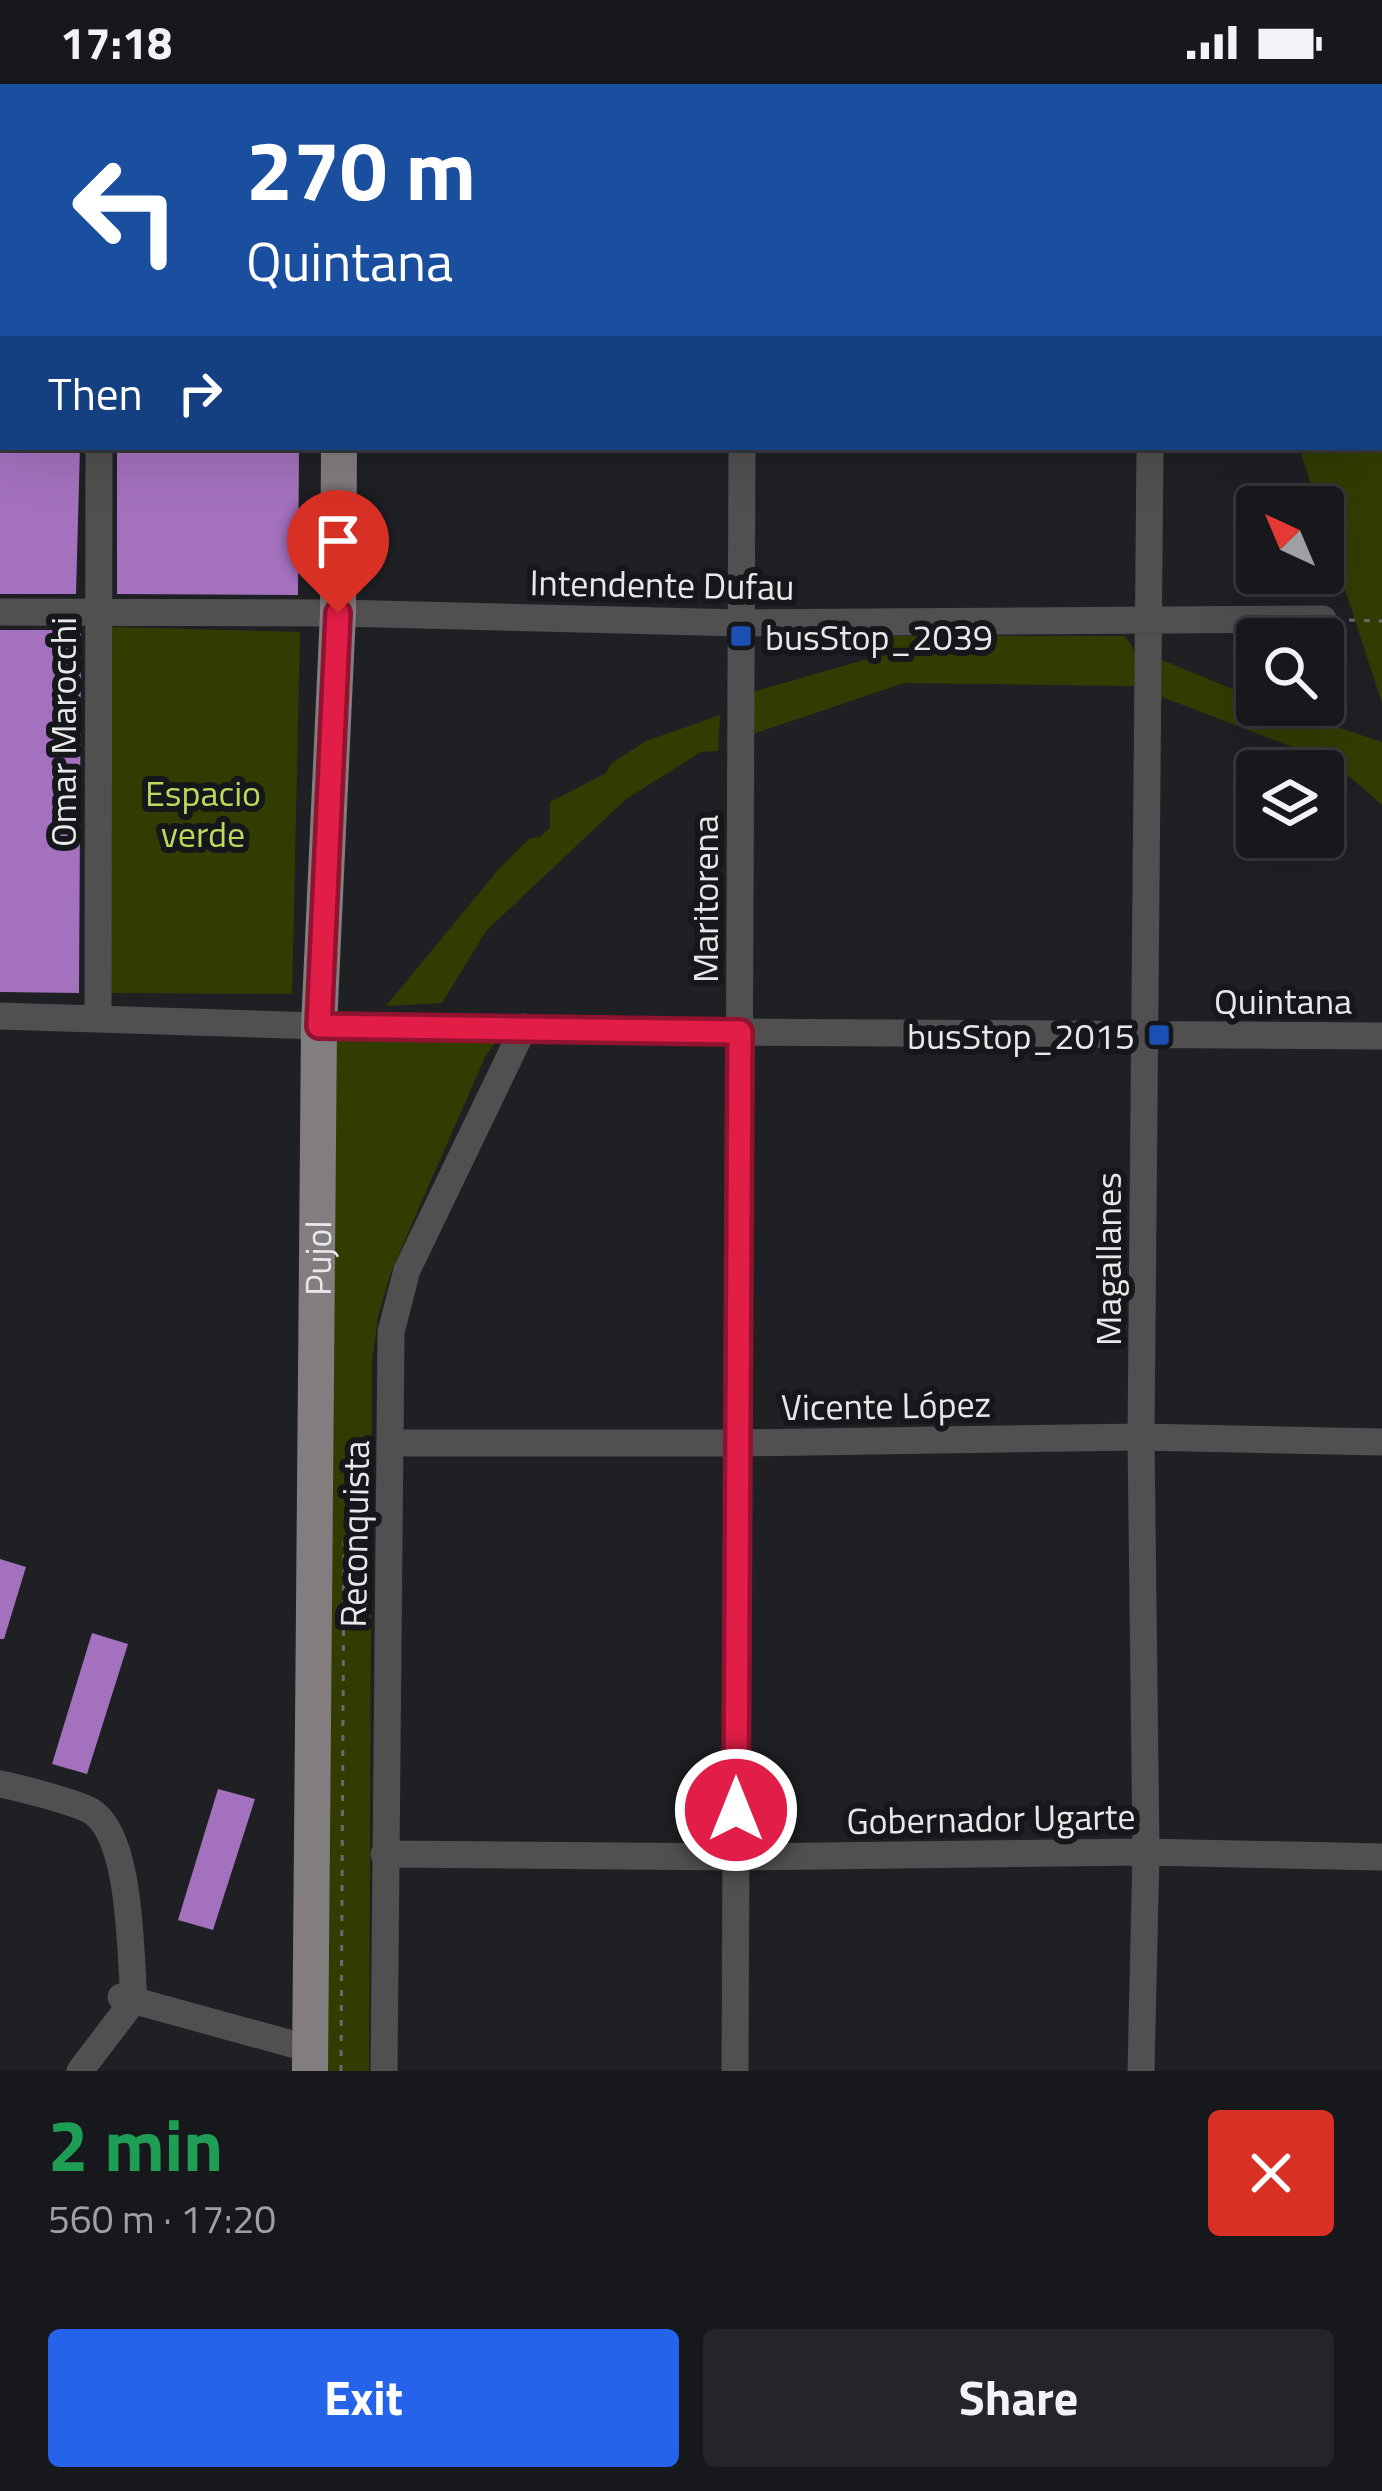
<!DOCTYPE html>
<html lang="en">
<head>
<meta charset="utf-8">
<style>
	:root { --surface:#17181b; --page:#242528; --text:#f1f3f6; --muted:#9ea0a3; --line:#36373a; --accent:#2563eb }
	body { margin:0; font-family:"Titillium Web",sans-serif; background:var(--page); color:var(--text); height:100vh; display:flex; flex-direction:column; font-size:45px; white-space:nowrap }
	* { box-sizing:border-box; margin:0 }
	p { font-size:39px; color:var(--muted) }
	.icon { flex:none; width:66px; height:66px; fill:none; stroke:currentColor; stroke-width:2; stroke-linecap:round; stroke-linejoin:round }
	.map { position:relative; height:1987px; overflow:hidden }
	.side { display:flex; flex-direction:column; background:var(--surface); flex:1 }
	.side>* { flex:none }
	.hud { position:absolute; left:0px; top:0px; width:1383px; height:366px; box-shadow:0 12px 48px #0002,0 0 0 3px var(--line); background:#1a4fa0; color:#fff; overflow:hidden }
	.needle { width:78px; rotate:316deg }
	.controls { position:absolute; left:1236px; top:402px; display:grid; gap:24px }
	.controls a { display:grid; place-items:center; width:108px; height:108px; border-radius:12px; background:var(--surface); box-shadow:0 12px 48px #0002,0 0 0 3px var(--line); font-size:60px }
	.pin { position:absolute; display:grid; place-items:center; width:102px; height:102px; color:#fff; margin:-123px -51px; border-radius:50% 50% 50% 0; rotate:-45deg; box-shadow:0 0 12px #0007 }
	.pin .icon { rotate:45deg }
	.me { position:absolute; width:132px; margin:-66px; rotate:0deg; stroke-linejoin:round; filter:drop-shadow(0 0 9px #0008) }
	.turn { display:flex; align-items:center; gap:42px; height:252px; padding:0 48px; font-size:54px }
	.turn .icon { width:156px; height:156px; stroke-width:2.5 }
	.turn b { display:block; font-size:84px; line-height:102px }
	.then { display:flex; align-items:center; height:114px; padding:0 48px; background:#0003; gap:24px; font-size:45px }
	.round { display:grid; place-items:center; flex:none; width:126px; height:126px; border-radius:12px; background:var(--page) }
	.overview { display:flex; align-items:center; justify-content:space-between; height:204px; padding:0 48px }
	h1 { font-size:72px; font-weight:700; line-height:90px; color:#1e9e55 }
	.button { display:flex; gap:24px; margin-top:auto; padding:24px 48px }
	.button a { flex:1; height:138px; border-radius:12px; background:var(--accent); color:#fff; font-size:48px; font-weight:700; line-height:138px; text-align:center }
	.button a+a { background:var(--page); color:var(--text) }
	.status { display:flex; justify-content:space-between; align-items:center; height:84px; padding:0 60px; background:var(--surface); direction:ltr }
	.status svg { height:33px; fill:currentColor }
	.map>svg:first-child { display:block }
</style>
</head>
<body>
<div class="status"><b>17:18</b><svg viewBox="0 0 49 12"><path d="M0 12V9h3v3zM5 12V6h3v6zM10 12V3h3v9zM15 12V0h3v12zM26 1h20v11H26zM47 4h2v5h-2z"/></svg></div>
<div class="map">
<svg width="1382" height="1987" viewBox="0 0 1382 1987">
	<rect width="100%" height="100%" fill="#1f2024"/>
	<!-- green -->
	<path fill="#313d00" d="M 1380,111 L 1382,111 L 1382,619 L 1323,438 L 1323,423 L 1318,423 L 1299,363 L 1380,363 Z
		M 111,543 L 300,548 L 292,910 L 110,909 Z
		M 870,552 L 1123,552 C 1140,564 1134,584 1134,602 L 904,599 L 747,652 L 749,609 L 871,574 Z
		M 1157,574 L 1257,615 L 1257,621 L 1272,621 L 1382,658 L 1382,721 L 1351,694 L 1300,666 L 1157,611 Z
		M 720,631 L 718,667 L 701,668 L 626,715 L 486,847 L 442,919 L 386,922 L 498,786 L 530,754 L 540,753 L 550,744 L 550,718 L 606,689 L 612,679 L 646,657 Z
		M 340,949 L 501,951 L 485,973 L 391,1188 L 378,1233 L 372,1277 L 369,1987 L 323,1987 L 327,967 Z"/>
	<!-- building -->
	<path fill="#a371bd" d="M 0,363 L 80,363 L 76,510 L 0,510 Z
		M 117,363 L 299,363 L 298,511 L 117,510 Z
		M 0,546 L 81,546 L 79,909 L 0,908 Z
		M 0,1475 L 26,1483 L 4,1555 L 0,1555 Z
		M 92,1549 L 128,1560 L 87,1690 L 52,1680 Z
		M 218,1705 L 255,1715 L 213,1846 L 178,1836 Z"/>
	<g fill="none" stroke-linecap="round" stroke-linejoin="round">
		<!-- path -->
		<path stroke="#696a6d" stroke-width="3" stroke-dasharray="6 9" stroke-linecap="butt" d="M 237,0 L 239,3
			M 1380,128 L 1382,128
			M 1349,536 L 1382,537
			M 341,1987 L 344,1455"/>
		<!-- minor -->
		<path stroke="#514f4f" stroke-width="27" d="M 99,3 L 99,0
			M 743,3 L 743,0
			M 1158,3 L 1158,0
			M 0,115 L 3,115
			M 0,528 L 338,529 L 741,539 L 1323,535
			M 0,932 L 319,942 L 740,948 L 1382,952
			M 98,933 L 99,363
			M 392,1359 L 738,1359 L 1141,1353 L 1382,1358
			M 0,1700 C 20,1704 75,1718 91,1727 C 132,1752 130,1870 134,1916 L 80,1987
			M 384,1770 L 736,1773 L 1146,1768 L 1382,1773
			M 121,1913 L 310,1965
			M 384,1987 L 391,1248 L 407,1186 L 524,943
			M 735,1987 L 742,363
			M 1141,1987 L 1146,1768 L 1141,1353 L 1150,363"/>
		<!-- major -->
		<g stroke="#827d7e" stroke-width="36">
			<path d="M 341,3 L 342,0"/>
			<path id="s1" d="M 310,1987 L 319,942 L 338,529 L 339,363"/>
		</g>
		<!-- rail -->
		<path stroke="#949598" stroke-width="6" stroke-dasharray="24 12" stroke-linecap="butt" d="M 1256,0 L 1257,3
			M 1380,359 L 1382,364"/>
	</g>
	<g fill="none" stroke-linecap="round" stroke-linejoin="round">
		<!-- route casing -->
		<g stroke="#92132f" stroke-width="30">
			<path id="route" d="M 338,529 L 319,942 L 740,948 L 736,1726"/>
		</g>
		<!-- route -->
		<use href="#route" stroke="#e11d48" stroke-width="21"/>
	</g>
	<!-- markers -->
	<g fill="#1a4fb4" stroke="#16171a" stroke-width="4.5">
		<rect x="729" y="540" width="24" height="24" rx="6"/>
		<rect x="1147" y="939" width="24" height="24" rx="6"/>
	</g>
	<g text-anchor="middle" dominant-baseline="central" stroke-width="12" stroke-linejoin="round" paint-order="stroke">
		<!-- street labels -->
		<g font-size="36" fill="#e8e8eb" stroke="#16171a">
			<text transform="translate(662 500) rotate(1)">Intendente Dufau</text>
			<text transform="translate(62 648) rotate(-90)">Omar Marocchi</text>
			<text transform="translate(704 815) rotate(-90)">Maritorena</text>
			<text x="1283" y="916">Quintana</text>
			<text stroke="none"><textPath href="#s1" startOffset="813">Pujol</textPath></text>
			<text transform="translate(1107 1175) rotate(-90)">Magallanes</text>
			<text transform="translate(886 1321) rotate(-1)">Vicente López</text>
			<text transform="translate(354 1450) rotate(-89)">Reconquista</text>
			<text transform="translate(991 1734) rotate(-1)">Gobernador Ugarte</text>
		</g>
		<!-- poi labels -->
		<g font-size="36" fill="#e8e8eb" stroke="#16171a" text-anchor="start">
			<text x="765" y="552">busStop_2039</text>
			<text x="1135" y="951" text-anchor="end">busStop_2015</text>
		</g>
		<!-- park labels -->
		<g font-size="36" fill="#bcda5e" stroke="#16171a">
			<text x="203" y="708">Espacio<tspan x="203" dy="41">verde</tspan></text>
		</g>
	</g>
</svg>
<div class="controls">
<a><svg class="needle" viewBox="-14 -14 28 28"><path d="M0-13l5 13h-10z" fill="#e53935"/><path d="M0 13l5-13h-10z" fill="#9ea0a3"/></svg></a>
<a><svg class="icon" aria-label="search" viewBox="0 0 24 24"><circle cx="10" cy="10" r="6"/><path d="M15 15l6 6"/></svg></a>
<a><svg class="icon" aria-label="layers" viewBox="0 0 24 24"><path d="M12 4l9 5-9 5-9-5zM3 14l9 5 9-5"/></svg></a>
</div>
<div class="pin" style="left:338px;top:529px;background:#d93025"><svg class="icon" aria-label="arrive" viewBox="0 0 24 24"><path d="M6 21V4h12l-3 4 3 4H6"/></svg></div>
<svg class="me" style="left:736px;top:1726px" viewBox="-20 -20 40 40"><circle r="17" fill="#e11d48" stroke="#fff" stroke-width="3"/><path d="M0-11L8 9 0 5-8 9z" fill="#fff"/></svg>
<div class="hud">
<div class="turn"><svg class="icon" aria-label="left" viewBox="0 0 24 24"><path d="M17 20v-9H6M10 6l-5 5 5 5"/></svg><div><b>270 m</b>Quintana</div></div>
<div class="then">Then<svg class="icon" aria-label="right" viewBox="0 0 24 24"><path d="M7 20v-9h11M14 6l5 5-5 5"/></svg></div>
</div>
</div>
<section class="side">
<div class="overview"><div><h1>2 min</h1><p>560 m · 17:20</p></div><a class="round" style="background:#d93025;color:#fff"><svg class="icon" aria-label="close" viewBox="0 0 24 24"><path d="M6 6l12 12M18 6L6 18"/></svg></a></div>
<div class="button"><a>Exit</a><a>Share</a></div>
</section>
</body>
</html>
